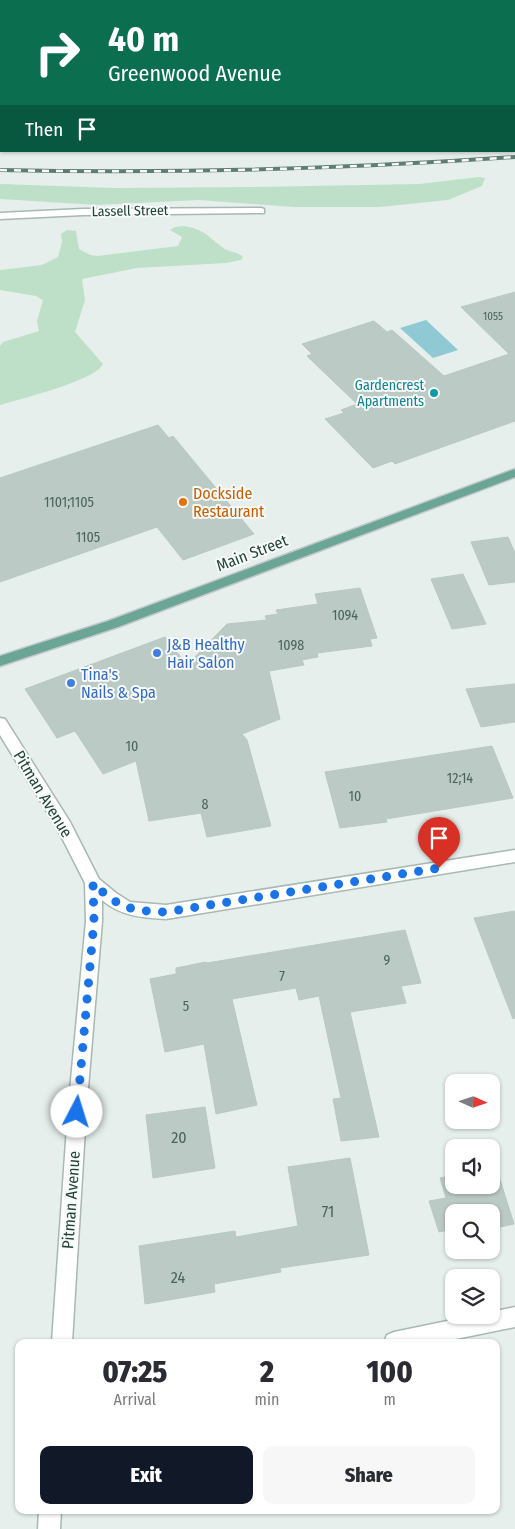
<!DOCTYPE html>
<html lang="en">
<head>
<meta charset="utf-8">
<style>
	:root { --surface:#fff; --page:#f7f7f7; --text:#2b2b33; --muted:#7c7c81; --accent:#111827 }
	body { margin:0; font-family:"Fira Sans Condensed",sans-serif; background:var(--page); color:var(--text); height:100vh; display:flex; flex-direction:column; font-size:19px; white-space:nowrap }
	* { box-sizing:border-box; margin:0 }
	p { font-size:16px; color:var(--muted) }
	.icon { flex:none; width:28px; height:28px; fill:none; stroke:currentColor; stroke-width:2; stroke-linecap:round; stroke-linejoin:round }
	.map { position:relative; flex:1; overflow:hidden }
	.panel { position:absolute; left:15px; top:1339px; width:485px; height:175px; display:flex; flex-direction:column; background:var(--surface); border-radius:10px; box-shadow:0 1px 4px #0004 }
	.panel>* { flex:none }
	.banner { position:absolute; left:0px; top:0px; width:515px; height:152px; box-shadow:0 1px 4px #0004; background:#0b6e4f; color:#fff; overflow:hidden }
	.needle { width:32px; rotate:93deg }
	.buttons { position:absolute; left:445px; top:1074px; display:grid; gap:10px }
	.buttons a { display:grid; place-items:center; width:55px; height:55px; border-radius:10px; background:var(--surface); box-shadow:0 1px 4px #0004; font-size:25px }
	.pin { position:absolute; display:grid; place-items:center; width:42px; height:42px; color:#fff; margin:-51px -21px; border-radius:50% 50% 50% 0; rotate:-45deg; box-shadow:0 0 5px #0007 }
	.pin .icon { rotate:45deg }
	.me { position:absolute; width:55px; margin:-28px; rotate:5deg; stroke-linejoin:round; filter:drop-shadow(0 0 4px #0008) }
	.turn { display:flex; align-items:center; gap:18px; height:105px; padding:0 25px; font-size:22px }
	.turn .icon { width:65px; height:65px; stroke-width:2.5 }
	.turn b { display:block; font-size:35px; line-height:42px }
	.then { display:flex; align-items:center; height:48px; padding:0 25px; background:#0003; gap:10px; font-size:19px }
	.eta { display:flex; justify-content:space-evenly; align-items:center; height:85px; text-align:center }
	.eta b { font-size:30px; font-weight:800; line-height:35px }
	.cta { display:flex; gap:10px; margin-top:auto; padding:10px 25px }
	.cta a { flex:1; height:58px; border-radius:10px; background:var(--accent); color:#fff; font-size:20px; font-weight:800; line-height:58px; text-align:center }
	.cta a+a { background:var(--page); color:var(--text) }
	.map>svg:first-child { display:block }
</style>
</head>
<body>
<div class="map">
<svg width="515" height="1529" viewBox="0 0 515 1529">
	<rect width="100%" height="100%" fill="#e6efeb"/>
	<!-- green -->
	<path fill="#bfe0c8" d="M 479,177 L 485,178 L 482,186 L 448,200 L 380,207 L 293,207 L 199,200 L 96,205 L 0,199 L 0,184 L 114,188 L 252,187 L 419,184 Z
		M 184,226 C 205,229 209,238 225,249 C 231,252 238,252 243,257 L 241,260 L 226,263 L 137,268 L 82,279 L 85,300 L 75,332 L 103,364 C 95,381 20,399 0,405 L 0,346 L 3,342 L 39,331 L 37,321 L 43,300 L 36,296 L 0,290 L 0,270 L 42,265 L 58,257 L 62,242 L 61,234 L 67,230 L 76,231 L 79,249 L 90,255 L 97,256 L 178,246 L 182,237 L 170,230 L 175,227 Z"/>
	<!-- water -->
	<path fill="#8ec9d4" d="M 426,320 L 458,350 L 433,358 L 400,328 Z"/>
	<!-- building -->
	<path fill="#bbcac4" stroke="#b8c9c2" d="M 515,292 L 515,421 L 395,464 L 392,461 L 373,468 L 325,419 L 344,413 L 341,410 L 357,404 L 307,356 L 312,354 L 302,344 L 374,321 L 387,332 L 392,330 L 444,376 L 509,354 L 461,307 Z
		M 158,425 L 169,438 L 173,436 L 254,534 L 183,560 L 157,527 L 0,582 L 0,478 Z
		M 508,537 L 515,553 L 515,582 L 489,585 L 471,542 Z
		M 463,574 L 486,624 L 452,629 L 431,579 Z
		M 360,588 L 377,638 L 370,639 L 372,646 L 317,653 L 318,657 L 302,660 L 304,665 L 269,671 L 280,719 L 242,734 L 247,740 L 271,826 L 207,837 L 201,813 L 149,821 L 136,761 L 103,774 L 75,731 L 57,738 L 25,689 L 165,637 L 187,665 L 227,624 L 267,620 L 265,616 L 278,614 L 276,610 L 318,604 L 315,594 Z
		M 515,684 L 515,722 L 481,727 L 466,689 Z
		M 492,746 L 513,798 L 386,819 L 387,822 L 340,828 L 325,772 Z
		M 515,911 L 515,1018 L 513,1019 L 474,918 Z
		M 405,930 L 421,983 L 401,986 L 406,1003 L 350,1012 L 379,1137 L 341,1141 L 333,1099 L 341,1098 L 319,996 L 299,1000 L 296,988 L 232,999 L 257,1105 L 216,1114 L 204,1044 L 165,1052 L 150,979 L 176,974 L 176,968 L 206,962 L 207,963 Z
		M 205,1107 L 215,1168 L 153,1178 L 146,1115 Z
		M 350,1158 L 369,1255 L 280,1268 L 281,1272 L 214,1284 L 215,1292 L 145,1304 L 139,1246 L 235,1231 L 236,1237 L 298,1226 L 288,1167 Z
		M 496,1167 L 514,1224 L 491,1229 L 491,1212 L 454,1212 L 454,1235 L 452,1229 L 439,1232 L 429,1201 L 446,1198 L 440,1178 L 454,1175 L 454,1185 L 491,1185 L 491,1168 Z"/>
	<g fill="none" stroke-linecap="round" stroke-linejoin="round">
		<!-- street casing -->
		<g stroke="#a8b8b2" stroke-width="3">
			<path id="street" d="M 268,0 L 276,0 L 276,1 L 268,1 Z
				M 514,52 L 515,53 L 515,59 L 514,58 Z
				M 1,99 L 1,106 L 0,107 L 0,100 Z
				M 0,115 L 1,115 L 1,121 L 0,121 Z
				M 261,208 L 264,209 L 264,213 L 83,215 L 0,219 L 0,213 L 83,209 Z
				M 0,718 L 5,719 L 70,822 L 99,879 L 116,893 L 130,902 L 166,905 L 515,850 L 515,862 L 166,919 C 143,918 120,916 102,900 L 102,921 L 86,1112 L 72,1342 L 52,1342 L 68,1112 L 86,921 L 85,883 L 58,830 L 0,735 Z
				M 515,1307 L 515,1327 L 441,1342 L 384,1342 L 387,1335 L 394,1332 L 476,1315 L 491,1315 L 491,1312 Z
				M 39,1510 L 61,1510 L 60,1529 L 38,1529 Z"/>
		</g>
		<!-- primary casing -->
		<g stroke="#c2cac8" stroke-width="3">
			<path id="primary" d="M 515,469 L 515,477 L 118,627 L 0,666 L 0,656 L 108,621 Z"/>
		</g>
		<!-- street -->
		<use href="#street" fill="#fff" fill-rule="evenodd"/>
		<!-- primary -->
		<use href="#primary" fill="#6aa596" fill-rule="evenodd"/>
		<!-- rail casing -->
		<g stroke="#5f7d75" stroke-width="4">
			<path id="rail" d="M 0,170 C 172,174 343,169 515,157"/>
		</g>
		<!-- rail -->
		<use href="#rail" stroke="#f7fbf9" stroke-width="2.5" stroke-dasharray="7" stroke-linecap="butt"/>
	</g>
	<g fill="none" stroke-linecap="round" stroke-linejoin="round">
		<!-- route -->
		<path stroke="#1a73e8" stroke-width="9" stroke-dasharray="0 16.2" d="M 77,1112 L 94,921 L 93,883 C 119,908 130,911 166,912 L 439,868"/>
	</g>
	<!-- markers -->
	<circle fill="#0f9aa8" stroke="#f7fbf9" stroke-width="2" cx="434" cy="393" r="5"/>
	<circle fill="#e8710a" stroke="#f7fbf9" stroke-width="2" cx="183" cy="502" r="5"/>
	<g fill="#3f7fe0" stroke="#f7fbf9" stroke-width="2">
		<circle cx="157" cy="653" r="5"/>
		<circle cx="71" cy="683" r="5"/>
	</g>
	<g text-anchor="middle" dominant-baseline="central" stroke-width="4" stroke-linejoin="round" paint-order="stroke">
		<!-- far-number labels -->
		<g font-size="11" fill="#4a645c">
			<text x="493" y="316">1055</text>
		</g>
		<!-- far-street labels -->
		<g font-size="14" fill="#24423a" stroke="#f7fbf9">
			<text transform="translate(130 211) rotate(-1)">Lassell Street</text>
		</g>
		<!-- far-culture labels -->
		<g font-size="14" fill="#0d838f" stroke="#f7fbf9" text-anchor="end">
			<text x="424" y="385">Gardencrest<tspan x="424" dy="16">Apartments</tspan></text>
		</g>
		<!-- number labels -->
		<g font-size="14" fill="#4a645c">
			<text x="69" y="502">1101;1105</text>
			<text x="88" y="537">1105</text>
			<text x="345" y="615">1094</text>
			<text x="291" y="645">1098</text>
			<text x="132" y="746">10</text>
			<text x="460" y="778">12;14</text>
			<text x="355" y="796">10</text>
			<text x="205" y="804">8</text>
			<text x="387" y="960">9</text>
			<text x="282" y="976">7</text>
			<text x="186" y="1006">5</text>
		</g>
		<!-- food labels -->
		<g font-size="16" fill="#c56008" stroke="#f7fbf9" text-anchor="start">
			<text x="193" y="493">Dockside<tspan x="193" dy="18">Restaurant</tspan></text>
		</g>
		<!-- street labels -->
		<g font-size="16" fill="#24423a" stroke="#f7fbf9">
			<text transform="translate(252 553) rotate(-21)">Main Street</text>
			<text transform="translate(43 794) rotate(59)">Pitman Avenue</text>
			<text transform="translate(71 1200) rotate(-86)">Pitman Avenue</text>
		</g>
		<!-- shop labels -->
		<g font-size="16" fill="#366cbe" stroke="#f7fbf9" text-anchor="start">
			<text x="167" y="644">J&amp;B Healthy<tspan x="167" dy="18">Hair Salon</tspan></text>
			<text x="81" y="674">Tina's<tspan x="81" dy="18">Nails &amp; Spa</tspan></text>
		</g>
		<!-- near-number labels -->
		<g font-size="16" fill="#4a645c">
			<text x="179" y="1137">20</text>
			<text x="328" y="1211">71</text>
			<text x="178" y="1277">24</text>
		</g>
	</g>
</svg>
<div class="buttons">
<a><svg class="needle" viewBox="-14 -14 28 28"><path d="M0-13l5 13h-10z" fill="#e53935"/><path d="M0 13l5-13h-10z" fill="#7c7c81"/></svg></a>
<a><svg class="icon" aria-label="sound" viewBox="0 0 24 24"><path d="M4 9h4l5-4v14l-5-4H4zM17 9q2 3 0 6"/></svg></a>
<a><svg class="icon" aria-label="search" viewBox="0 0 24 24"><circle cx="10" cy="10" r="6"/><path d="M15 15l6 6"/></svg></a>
<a><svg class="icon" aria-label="layers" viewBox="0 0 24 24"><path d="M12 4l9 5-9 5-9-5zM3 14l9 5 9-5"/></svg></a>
</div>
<div class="pin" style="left:439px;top:868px;background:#d93025"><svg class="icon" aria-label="arrive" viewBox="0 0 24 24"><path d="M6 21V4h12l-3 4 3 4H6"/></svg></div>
<svg class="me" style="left:77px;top:1112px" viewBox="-20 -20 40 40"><circle r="19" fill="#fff"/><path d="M0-13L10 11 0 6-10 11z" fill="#1a73e8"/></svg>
<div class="banner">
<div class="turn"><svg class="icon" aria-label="right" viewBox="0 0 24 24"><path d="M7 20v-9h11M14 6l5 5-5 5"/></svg><div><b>40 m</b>Greenwood Avenue</div></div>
<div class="then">Then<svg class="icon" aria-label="arrive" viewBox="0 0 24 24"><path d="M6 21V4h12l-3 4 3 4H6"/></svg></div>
</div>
<section class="panel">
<div class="eta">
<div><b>07:25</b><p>Arrival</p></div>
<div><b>2</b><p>min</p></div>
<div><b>100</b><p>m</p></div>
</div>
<div class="cta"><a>Exit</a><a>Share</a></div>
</section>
</div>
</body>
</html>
